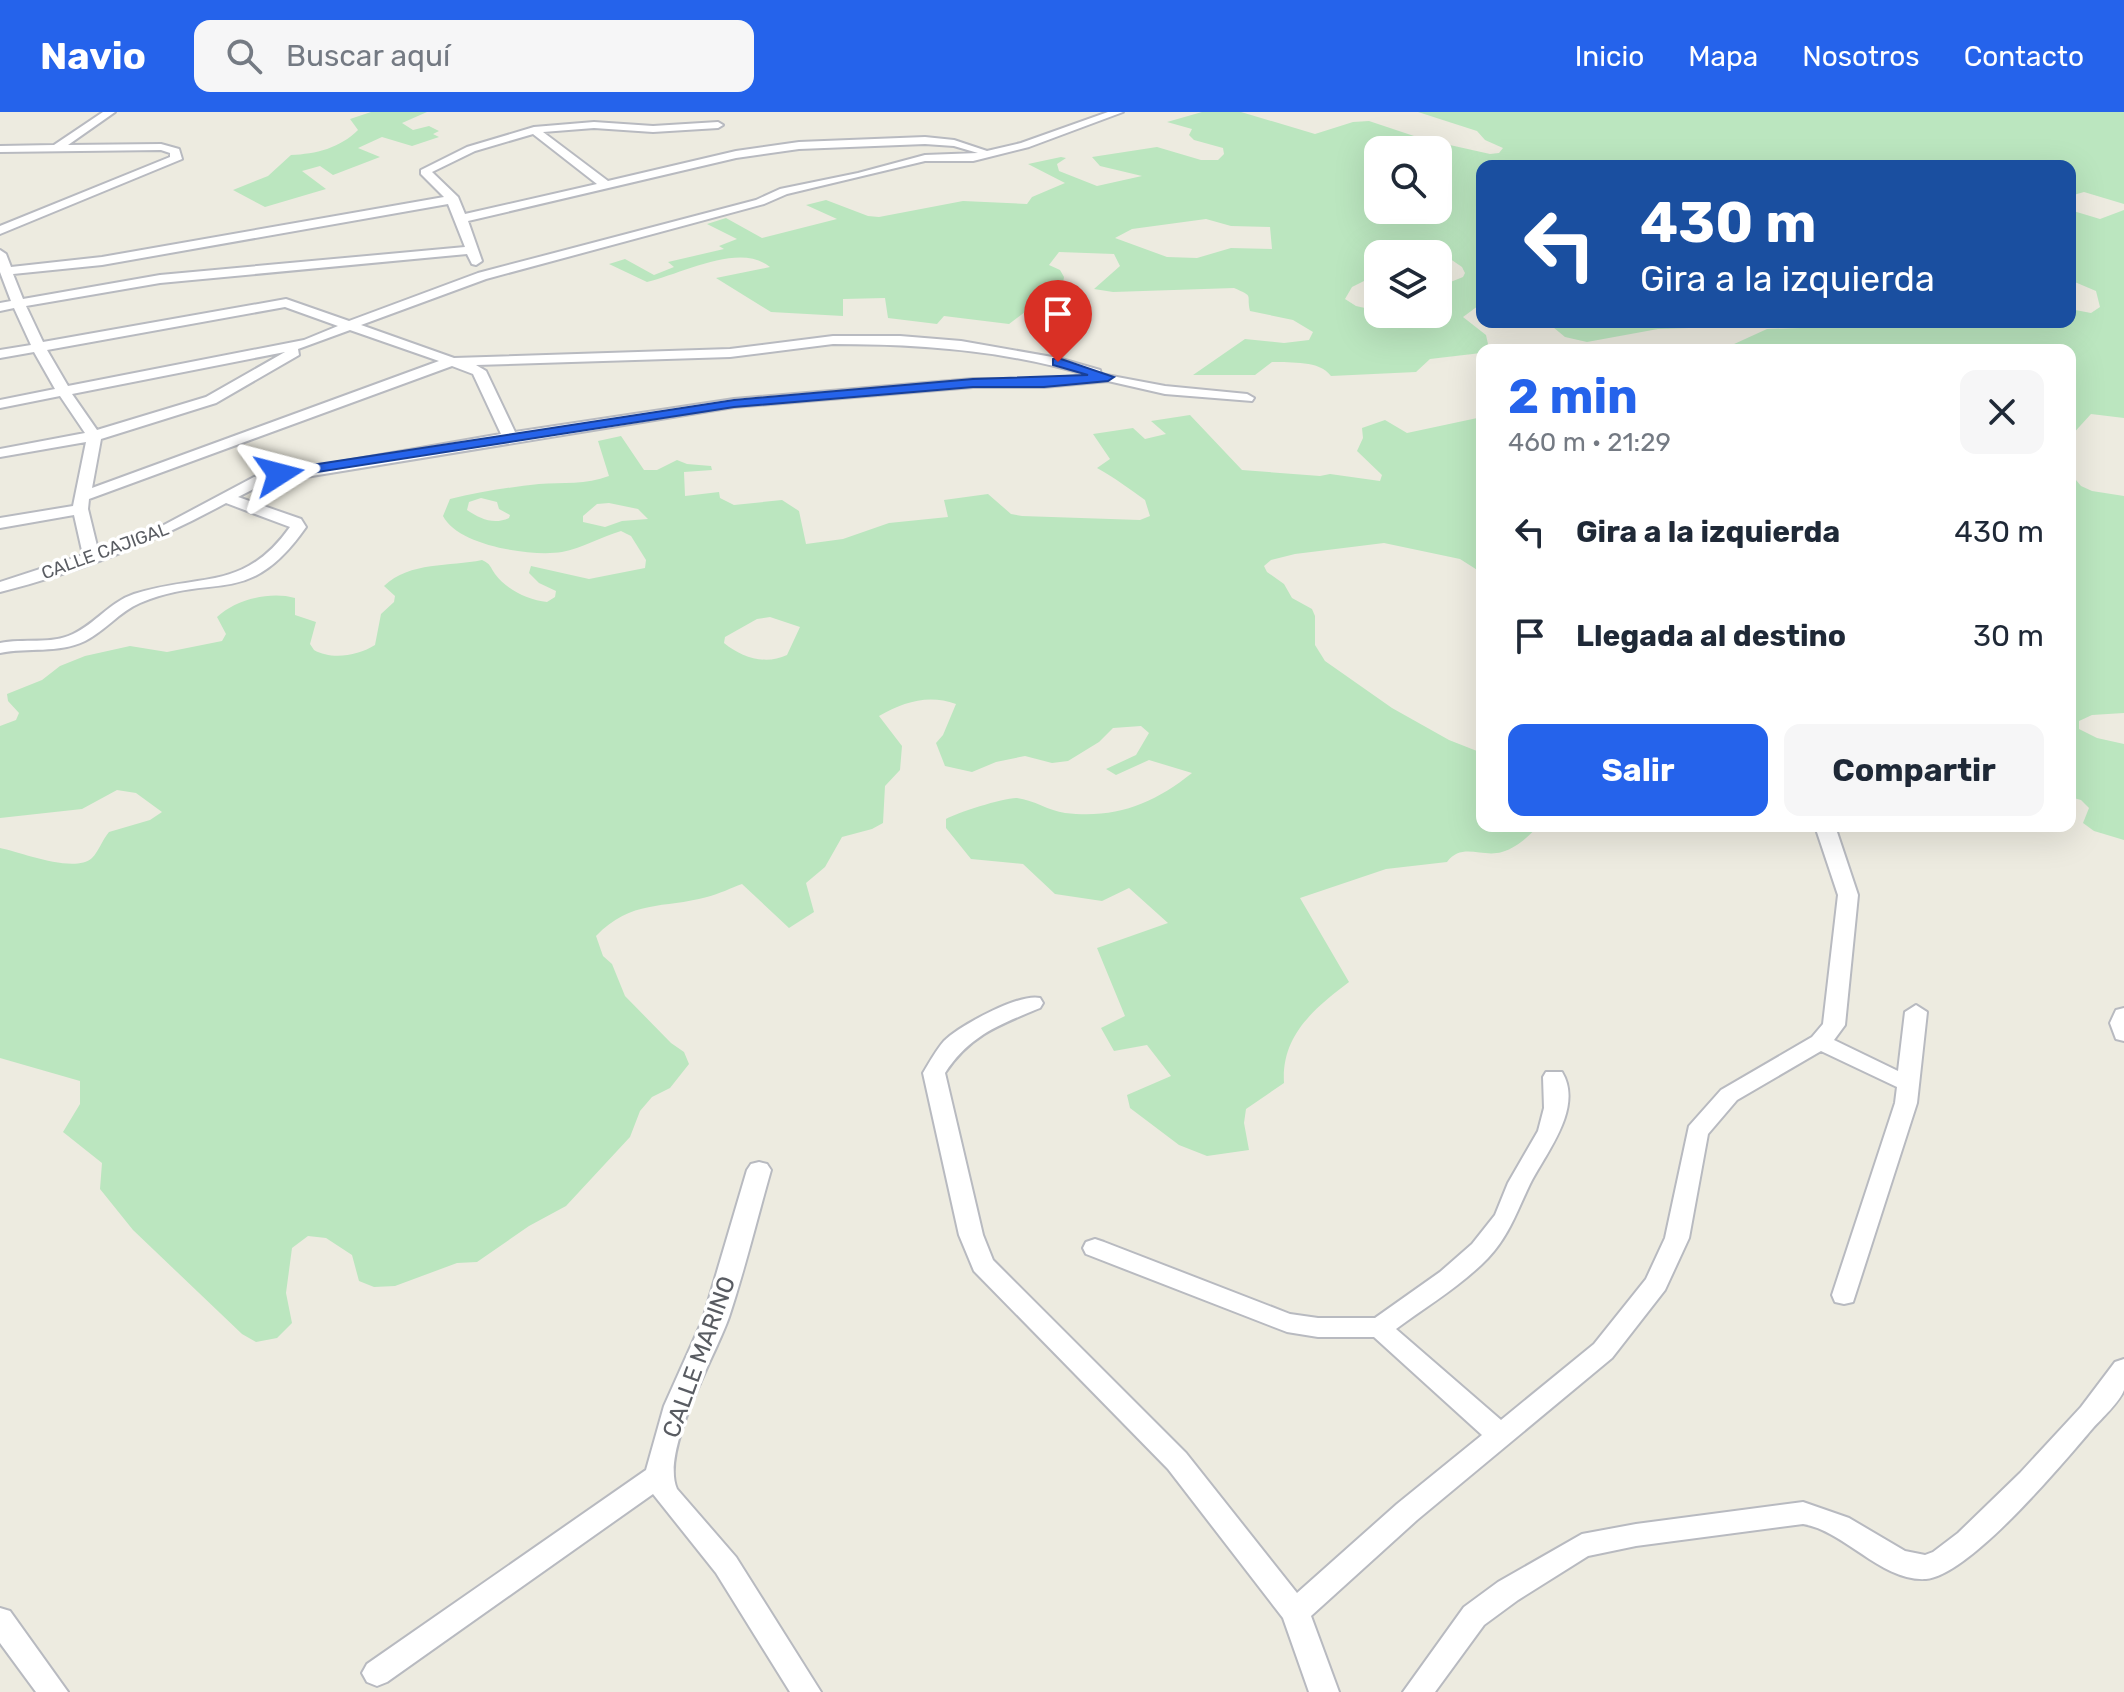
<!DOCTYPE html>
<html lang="es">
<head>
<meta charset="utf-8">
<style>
	:root { --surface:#fff; --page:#f6f6f7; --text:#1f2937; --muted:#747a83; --accent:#2563eb }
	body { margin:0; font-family:Rubik,sans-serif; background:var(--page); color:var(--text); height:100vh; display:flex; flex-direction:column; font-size:30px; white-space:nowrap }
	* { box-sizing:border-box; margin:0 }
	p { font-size:26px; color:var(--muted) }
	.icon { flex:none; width:44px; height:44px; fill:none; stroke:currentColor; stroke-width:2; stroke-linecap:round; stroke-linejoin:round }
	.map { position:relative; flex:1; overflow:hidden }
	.side { position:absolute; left:1476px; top:232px; width:600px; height:488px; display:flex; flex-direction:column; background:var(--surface); border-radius:16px; box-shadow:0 8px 32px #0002 }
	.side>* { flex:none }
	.hud { position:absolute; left:1476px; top:48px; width:600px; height:168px; border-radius:16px; box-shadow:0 8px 32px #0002; background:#1a4fa0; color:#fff; overflow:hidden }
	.tools { position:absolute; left:1364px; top:24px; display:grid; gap:16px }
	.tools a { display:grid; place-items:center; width:88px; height:88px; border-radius:16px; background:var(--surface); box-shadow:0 8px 32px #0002; font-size:40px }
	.pin { position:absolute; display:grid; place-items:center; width:68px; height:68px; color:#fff; margin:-82px -34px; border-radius:50% 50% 50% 0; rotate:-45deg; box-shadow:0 0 8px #0007 }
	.pin .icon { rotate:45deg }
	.me { position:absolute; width:88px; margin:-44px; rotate:81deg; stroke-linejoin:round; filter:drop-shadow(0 0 6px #0008) }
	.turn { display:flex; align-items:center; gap:28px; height:168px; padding:0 32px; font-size:36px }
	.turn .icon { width:104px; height:104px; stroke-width:2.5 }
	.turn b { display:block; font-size:56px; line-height:68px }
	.round { display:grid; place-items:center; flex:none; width:84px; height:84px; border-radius:16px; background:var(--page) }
	.head { display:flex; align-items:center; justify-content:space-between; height:136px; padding:0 32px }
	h1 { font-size:48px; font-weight:700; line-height:60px; color:var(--accent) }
	.primary-button { display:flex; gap:16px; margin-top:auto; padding:16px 32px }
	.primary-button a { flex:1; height:92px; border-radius:16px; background:var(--accent); color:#fff; font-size:32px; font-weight:700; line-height:92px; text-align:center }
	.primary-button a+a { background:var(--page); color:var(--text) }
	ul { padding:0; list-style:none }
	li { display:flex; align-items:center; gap:24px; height:104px; padding:0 32px }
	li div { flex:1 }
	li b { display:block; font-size:30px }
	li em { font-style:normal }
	header { display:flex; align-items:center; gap:48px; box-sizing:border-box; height:112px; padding:0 40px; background:var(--accent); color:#fff }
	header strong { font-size:38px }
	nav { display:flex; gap:44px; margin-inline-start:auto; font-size:28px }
	.search { width:560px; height:72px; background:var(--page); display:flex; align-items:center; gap:20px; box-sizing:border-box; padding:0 28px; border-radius:16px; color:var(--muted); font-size:30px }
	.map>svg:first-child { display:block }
</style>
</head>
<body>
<header>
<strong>Navio</strong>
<div class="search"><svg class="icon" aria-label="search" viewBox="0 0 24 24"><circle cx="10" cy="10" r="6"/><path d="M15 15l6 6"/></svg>Buscar aquí</div>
<nav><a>Inicio</a><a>Mapa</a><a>Nosotros</a><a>Contacto</a></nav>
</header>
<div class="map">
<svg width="2124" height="1580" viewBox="0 0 2124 1580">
	<rect width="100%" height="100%" fill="#edebe0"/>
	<!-- green -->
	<path fill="#bbe6bf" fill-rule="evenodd" d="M 371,0 L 427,0 L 402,11 L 413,18 L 429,14 L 439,19 L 433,22 L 439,25 L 412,34 L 382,25 L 358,36 L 380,45 L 333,63 L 320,54 L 302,59 L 326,77 L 265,95 L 233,78 L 268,64 L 291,43 C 316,42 340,36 358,18 L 350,7 Z
		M 1202,0 L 1241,0 L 1315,22 L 1353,10 L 1369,9 L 1423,27 L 1490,42 L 1499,41 L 1503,36 L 1485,28 L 1477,19 L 1418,0 L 2124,0 L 2124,92 L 2084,80 L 2070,84 L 2070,54 L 1482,54 L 1482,191 L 1463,205 L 1486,223 L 1488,232 L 1481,241 L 1430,247 L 1416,260 L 1331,264 C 1319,248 1292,251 1272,250 L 1255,263 L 1193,263 L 1245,227 L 1284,231 L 1309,228 L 1313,220 L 1293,208 L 1250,199 C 1246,182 1255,185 1234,176 L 1113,180 L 1094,177 L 1120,154 L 1114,142 L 1059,140 L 1049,153 L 1060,158 L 1064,165 L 1063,171 L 1009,212 L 944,204 L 937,212 L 888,206 L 885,186 L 843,187 L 843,204 L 771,200 L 716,166 L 770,155 C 740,130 682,162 647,170 L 609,152 L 625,147 L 654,163 L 674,155 L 668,150 L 724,137 L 719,134 L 737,127 L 707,112 L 726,106 L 762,126 L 837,107 L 806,93 L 826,88 L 868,104 L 879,105 L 963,89 L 1027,92 L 1032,85 L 1065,71 L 1028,52 L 1061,45 L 1066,46 L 1057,52 L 1059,59 L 1097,74 L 1142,64 L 1100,54 L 1092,45 L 1157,35 L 1201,48 L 1218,48 L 1224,42 L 1223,36 L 1194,28 L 1189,23 L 1192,17 L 1167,10 ZM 1378,38 L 1438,38 L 1438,98 L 1378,98 ZM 1206,107 L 1231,114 L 1270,115 L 1272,137 L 1231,136 L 1197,146 L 1167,145 L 1115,126 L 1132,117 ZM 1410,128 L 1424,129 L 1462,155 L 1465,161 L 1463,165 L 1438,175 L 1438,202 L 1378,202 L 1378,199 L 1356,194 L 1345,187 L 1352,175 L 1378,162 L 1378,142 L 1408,142 L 1402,134 Z
		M 2070,98 L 2100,107 L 2124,98 L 2124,306 L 2091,302 L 2070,325 L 2070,238 L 1721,238 L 1767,217 L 1800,216 L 1820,210 L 2070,210 L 2070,197 L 2091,201 L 2100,195 L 2096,179 L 2070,168 Z
		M 1547,210 L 1705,210 L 1689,216 L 1658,217 L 1587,230 L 1565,225 Z
		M 1190,303 L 1242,358 L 1320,364 L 1330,362 L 1380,369 L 1382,363 L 1357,339 L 1363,326 L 1362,316 L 1385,308 L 1407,321 L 1482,305 L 1482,461 L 1460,447 L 1384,431 L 1295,442 L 1271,448 L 1264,454 L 1267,460 L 1284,472 L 1292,486 L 1312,497 L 1315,504 L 1315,533 L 1325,549 L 1392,596 L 1449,628 L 1482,641 L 1482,714 L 1539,714 C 1527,725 1518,735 1502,740 C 1482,746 1462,730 1447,750 L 1386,757 L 1300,786 L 1349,870 C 1315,896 1281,923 1284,971 L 1246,997 L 1244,1011 L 1249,1038 L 1207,1044 L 1179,1033 L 1130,996 L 1127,983 L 1171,964 L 1147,933 L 1114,939 L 1101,916 L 1125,904 L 1097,836 L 1168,811 L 1129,776 L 1102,789 L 1055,782 L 1023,752 L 971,747 L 946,716 L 946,707 C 956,701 1006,685 1017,686 C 1034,688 1049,699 1065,701 C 1116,707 1153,692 1192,661 L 1149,648 L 1116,663 L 1106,657 L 1136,643 L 1149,621 L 1141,614 L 1113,616 L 1099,630 L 1068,649 L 1052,651 L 1025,644 L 996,650 L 972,660 L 945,654 L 936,631 L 943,623 L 956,592 C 928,582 904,590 879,604 L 902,634 L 900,658 L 885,674 L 883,711 L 872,717 L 842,725 L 825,755 L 806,771 L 814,800 L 789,816 L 742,772 C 731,776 719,782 707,785 C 663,797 632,787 596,824 L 603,844 L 612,852 L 625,884 L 671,931 L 684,940 L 689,952 L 670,976 L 652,985 L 640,999 L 630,1025 L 566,1094 L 529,1114 L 477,1150 L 457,1151 L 395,1174 L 374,1175 L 359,1169 L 352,1143 L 326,1126 L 308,1124 L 292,1136 L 286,1181 L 292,1211 L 277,1226 L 256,1230 L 242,1222 L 133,1118 L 100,1077 L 102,1051 L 63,1020 L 80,992 L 80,969 L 0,946 L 0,736 C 21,740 74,762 92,746 C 99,739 102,728 109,720 L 150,708 L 162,700 L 136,681 L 117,678 L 82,697 L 0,706 L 0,614 L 16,608 L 19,601 L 8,589 L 7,582 L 42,568 L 60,554 L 85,544 L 130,534 L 167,540 L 222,529 L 226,522 L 217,505 C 236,487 271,479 295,486 L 295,503 L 316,510 L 310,532 L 314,538 C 331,548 358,544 375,533 L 381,502 L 394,490 L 395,484 L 384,474 C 410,449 450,455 482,448 C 491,452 490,455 495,462 C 507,478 528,488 547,490 L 555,485 L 556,479 L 539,471 L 529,461 L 531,454 L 589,467 L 645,456 L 646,448 L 631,424 L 621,419 C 601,425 582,436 562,440 C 532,445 458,434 443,404 L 450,387 C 479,380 510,375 539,372 C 563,370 586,373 609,364 L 598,329 L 621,324 L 644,358 L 657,358 L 677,348 L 687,352 L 711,354 L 712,358 L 684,360 L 685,384 L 719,380 L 720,386 L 734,393 L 782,388 L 799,399 L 806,432 L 843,427 L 889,411 L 948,405 L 944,388 L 988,382 L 1011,402 L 1022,404 L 1140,408 L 1150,404 L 1145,388 C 1128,376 1115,366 1097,356 L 1110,347 L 1093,322 L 1133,316 L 1145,327 L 1166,322 L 1151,309 ZM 481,386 L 497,390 L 499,397 L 510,403 L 509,406 C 494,413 480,407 467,398 L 469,390 ZM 609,391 L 638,397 L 648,407 L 622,409 L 605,415 L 583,410 L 583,404 L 597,392 ZM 770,505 L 800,515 L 787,543 C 766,553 742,546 724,531 L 725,525 L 757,507 Z
		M 2070,345 L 2073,353 L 2071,362 L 2081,374 L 2092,379 L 2124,384 L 2124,601 L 2092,603 L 2079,609 L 2079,617 L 2097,626 L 2124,632 L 2124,728 L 2094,719 L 2083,711 L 2089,696 L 2081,688 L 2070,685 Z"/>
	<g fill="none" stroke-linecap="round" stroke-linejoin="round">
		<!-- minor casing -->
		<g stroke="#b8bac0" stroke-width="4">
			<path id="minor" d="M 103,0 L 115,0 L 68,33 L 161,32 L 179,37 L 182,47 L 0,122 L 0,114 L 170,45 L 170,41 L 161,38 L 0,40 L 0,34 L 54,33 Z
				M 1108,0 L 1123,0 L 1029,35 L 973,49 L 925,49 L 787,82 L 764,92 L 486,167 L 361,213 L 454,246 L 730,237 L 833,224 L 900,224 L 961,229 L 1058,246 L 1100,258 L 1101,262 L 1165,274 L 1247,282 L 1254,286 L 1252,289 L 1165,282 L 1108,269 L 1044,275 L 973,275 L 734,295 L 263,372 L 238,385 L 301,407 L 306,415 C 248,498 215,459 140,491 C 119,500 105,519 85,529 C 58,542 28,535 0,541 L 0,531 C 23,526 51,533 73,522 C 95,512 110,490 134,482 C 200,461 244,480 290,415 L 226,391 C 155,430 79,460 0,480 L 0,470 L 83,443 L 74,403 L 0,416 L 0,406 L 73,394 L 86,330 L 0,345 L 0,337 L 85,321 L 60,284 L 0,296 L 0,288 L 55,277 L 34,240 L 0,246 L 0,238 L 31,233 L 14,196 L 0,199 L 0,191 L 11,189 L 0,160 L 0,138 L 6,142 L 11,155 L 102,145 L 444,85 L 421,62 L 421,58 L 467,35 L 534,15 L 594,10 L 653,14 L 718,10 L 723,13 L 718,16 L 653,20 L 594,16 L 543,20 L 608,69 L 736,39 L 799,30 L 925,25 L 954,28 L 987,39 L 1021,31 ZM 533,22 L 597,72 L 465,102 L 458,85 L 432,60 L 475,39 ZM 925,32 L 954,34 L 978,41 L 925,43 L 858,61 L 780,77 L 756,88 L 478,161 L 349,209 L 286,187 L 43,230 L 26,194 L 160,171 L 467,142 L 472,152 L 476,153 L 482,149 L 468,109 L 736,46 L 799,37 ZM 448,92 L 465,135 L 160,163 L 23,187 L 13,162 L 102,153 ZM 285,195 L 338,214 L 304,228 L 68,274 L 47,238 ZM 350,218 L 439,249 L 92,376 L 101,327 L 216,291 L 299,243 L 298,237 ZM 833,232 C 919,232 1004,238 1087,263 L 1044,267 L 973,267 L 734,287 L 515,320 L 486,259 L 476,253 L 730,245 ZM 285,240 L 206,285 L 97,318 L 72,282 ZM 452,254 L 473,262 L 501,322 L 254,365 L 162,414 L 98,438 L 88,397 L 89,387 Z
				M 1815,714 L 1835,714 L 1858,783 L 1845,913 L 1834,928 L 1898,959 L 1905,900 L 1916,893 L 1927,900 L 1917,991 L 1853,1190 L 1844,1192 L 1835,1190 L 1832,1183 L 1895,991 L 1897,975 L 1821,939 L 1737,988 L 1708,1022 L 1689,1126 L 1665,1178 L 1612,1246 L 1417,1408 L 1311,1504 L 1339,1580 L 1309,1580 L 1283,1506 L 1168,1357 L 974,1159 L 959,1123 L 923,961 C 929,951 936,938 944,929 C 959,914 1019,881 1040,886 L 1043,891 L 1040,896 C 999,913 970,923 945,961 L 983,1123 L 993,1148 L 1186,1341 L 1297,1481 L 1397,1392 L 1482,1323 L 1374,1225 L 1318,1225 L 1287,1220 L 1086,1142 L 1083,1136 L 1086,1130 L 1095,1127 L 1104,1130 L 1290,1202 L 1318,1206 L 1375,1206 L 1440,1160 L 1472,1132 L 1495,1103 L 1508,1071 L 1538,1019 L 1544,996 L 1543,965 L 1546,960 L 1562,960 C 1584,996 1545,1042 1530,1072 C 1517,1099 1509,1124 1488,1146 C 1461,1174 1427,1194 1396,1217 L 1501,1308 L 1594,1232 L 1646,1167 L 1665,1126 L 1689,1014 L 1721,978 L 1812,925 L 1823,912 L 1838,783 Z
				M 2124,896 L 2124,929 L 2116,927 L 2110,911 L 2116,898 Z
				M 759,1050 L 767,1052 L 771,1058 C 757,1107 745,1157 729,1205 C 715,1245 660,1339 677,1377 L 736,1445 L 821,1580 L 790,1580 L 716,1461 L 653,1382 L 387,1570 L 377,1574 L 367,1570 L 362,1561 L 367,1552 L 646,1358 L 664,1294 L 703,1207 L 747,1058 L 751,1052 Z
				M 2124,1247 C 2124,1256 2124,1270 2124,1278 C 2119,1291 2102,1306 2093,1316 C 2063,1351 1970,1463 1926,1467 C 1882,1470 1845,1419 1803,1412 L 1636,1434 L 1588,1444 L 1518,1488 L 1484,1513 L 1435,1580 L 1403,1580 L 1464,1495 L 1498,1470 L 1582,1422 L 1636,1412 L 1803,1390 L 1849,1406 L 1905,1439 L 1925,1443 L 1933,1440 L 1958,1421 L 2020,1361 L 2081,1295 L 2115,1250 Z
				M 0,1496 L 10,1499 L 68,1580 L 36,1580 L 0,1531 Z"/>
		</g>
		<!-- minor -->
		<use href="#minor" fill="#fff" fill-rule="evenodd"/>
	</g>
	<!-- route -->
	<path fill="#2563eb" stroke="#184099" stroke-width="2" d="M 1058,246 L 1114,265 L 1108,269 L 1044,275 L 973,275 L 734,295 L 279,366 L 273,362 L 279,358 L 734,288 L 973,267 L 1088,263 L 1053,253 L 1053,247 Z"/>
	<g text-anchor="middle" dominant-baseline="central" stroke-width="7" stroke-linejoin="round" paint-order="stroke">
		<!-- far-street labels -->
		<g font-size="18" fill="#595c62" stroke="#fff">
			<text transform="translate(105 439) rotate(-20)">CALLE CAJIGAL</text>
		</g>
		<!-- near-street labels -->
		<g font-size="24" fill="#595c62" stroke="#fff">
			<text transform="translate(699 1245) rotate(-70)">CALLE MARINO</text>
		</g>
	</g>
</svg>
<div class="tools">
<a><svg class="icon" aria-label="search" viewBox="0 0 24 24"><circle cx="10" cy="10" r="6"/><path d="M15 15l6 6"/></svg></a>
<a><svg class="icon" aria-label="layers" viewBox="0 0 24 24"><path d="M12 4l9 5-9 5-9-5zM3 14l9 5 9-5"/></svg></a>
</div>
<div class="pin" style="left:1058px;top:250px;background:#d93025"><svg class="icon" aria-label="arrive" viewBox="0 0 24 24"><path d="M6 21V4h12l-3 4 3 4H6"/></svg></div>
<svg class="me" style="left:279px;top:362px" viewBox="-20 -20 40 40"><path d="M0-17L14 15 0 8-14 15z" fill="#2563eb" stroke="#fff" stroke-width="4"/></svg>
<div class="hud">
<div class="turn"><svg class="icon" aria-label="left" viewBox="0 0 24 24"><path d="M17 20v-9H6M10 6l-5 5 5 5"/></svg><div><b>430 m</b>Gira a la izquierda</div></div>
</div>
<section class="side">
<div class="head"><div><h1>2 min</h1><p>460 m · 21:29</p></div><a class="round"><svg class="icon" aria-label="close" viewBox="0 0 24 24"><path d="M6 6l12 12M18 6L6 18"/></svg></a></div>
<ul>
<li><svg class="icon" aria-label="left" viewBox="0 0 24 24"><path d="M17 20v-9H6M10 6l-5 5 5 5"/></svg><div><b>Gira a la izquierda</b></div><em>430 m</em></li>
<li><svg class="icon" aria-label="arrive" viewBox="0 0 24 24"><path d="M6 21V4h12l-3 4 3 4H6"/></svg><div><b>Llegada al destino</b></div><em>30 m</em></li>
</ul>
<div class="primary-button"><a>Salir</a><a>Compartir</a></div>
</section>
</div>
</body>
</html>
